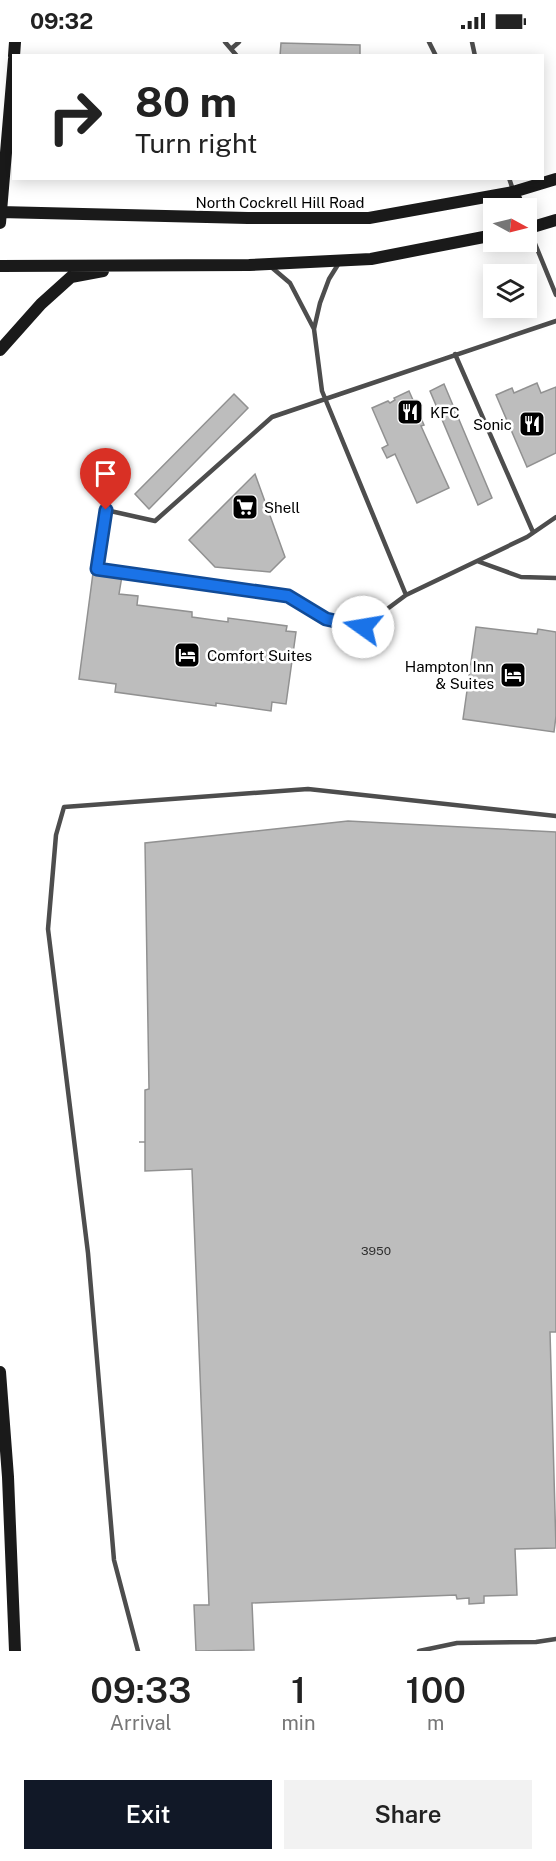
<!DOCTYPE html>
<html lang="en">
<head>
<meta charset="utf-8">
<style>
	:root { --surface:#fff; --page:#f2f2f2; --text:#222; --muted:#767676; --accent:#111827 }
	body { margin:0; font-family:"Public Sans",sans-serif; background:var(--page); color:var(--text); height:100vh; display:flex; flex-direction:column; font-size:22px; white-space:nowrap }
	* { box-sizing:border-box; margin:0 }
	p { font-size:20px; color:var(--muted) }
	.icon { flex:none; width:33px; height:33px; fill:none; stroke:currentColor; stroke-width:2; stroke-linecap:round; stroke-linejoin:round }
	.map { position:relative; height:1609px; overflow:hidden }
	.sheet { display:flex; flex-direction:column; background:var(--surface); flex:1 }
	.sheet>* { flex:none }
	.top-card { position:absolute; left:12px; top:12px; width:532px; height:126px; border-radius:0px; box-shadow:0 3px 15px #0003; background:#fff; color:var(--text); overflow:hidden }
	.needle { width:39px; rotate:97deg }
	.controls { position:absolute; left:483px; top:156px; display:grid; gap:12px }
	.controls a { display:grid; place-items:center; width:54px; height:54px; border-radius:0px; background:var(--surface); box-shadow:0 3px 15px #0003; font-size:30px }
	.pin { position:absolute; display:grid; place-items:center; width:51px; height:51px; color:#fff; margin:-62px -26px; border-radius:50% 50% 50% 0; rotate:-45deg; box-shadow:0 0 6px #0007 }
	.pin .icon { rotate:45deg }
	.me { position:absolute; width:66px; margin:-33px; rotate:283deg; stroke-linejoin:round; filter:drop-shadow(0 0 4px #0008) }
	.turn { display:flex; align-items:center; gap:21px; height:126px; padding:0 24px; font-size:27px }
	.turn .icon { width:78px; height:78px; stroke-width:2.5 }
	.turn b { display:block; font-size:42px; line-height:51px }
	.eta { display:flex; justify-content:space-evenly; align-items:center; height:102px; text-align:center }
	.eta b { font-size:36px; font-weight:600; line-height:42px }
	.cta { display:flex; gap:12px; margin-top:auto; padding:12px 24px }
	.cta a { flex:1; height:69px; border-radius:0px; background:var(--accent); color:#fff; font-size:24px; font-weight:600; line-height:69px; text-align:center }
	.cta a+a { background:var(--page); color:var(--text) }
	.status { display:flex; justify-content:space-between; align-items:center; height:42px; padding:0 30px; background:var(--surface); direction:ltr }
	.status svg { height:16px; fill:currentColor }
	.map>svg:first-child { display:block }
</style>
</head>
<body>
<div class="status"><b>09:32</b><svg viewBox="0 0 49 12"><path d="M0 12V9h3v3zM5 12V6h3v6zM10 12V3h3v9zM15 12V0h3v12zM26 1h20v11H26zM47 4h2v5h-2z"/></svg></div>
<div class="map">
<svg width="556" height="1609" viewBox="0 0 556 1609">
	<rect width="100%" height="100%" fill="#fff"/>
	<!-- building -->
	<path fill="#bdbdbd" stroke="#919191" stroke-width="1.5" d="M 281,1 L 360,3 L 360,14 L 280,14 Z
		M 537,341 L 541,351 L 556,345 L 556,411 L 527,425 L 496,353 L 512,346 L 514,351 Z
		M 444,342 L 492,456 L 478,463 L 430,349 Z
		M 409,349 L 424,383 L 421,384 L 449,446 L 417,461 L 395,412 L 387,416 L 382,406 L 388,403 L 372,366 L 388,359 L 390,361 L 395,358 L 394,356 Z
		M 234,352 L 248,366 L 149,467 L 135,452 Z
		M 255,432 L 285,515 L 270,530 L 215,525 L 189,498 Z
		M 93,531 L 122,534 L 119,552 L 138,554 L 137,563 L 192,570 L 192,575 L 228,580 L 228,576 L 287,584 L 286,589 L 296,590 L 286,662 L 272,660 L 271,669 L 216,661 L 216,664 L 115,650 L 116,642 L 79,637 Z
		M 476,585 L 537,592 L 538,587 L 556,590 L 556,674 L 554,690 L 463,677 Z
		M 348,779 L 556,790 L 556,1290 L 550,1290 L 556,1506 L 515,1507 L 517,1553 L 484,1554 L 484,1561 L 469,1562 L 469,1556 L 457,1557 L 456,1553 L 252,1561 L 254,1608 L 196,1609 L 194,1563 L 209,1563 L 192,1127 L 145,1129 L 145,1100 L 139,1100 L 145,1100 L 145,1048 L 149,1047 L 145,801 Z"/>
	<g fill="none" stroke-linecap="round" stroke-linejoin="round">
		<!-- lane -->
		<path stroke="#4d4d4d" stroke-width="4.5" d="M 225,0 L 237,14
			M 429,0 L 436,14
			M 472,0 L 475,14
			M 231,7 L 239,0
			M 509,136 L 513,148
			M 529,187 L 556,253
			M 339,221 L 329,237 L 320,261 L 314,287 L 322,349 L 406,553
			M 270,224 L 290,241 L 314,287
			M 556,279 L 272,375 L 155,479 L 106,468 L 97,527 L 288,554 L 326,577 L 363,585 L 406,553 L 527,495 L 556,475
			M 455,312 L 533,490
			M 477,519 L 521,535 L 556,536
			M 138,1609 L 114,1518 L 88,1211 L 48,887 L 56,793 L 64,765 L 308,747 L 556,774
			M 419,1609 L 457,1601 L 536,1600 L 556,1597"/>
		<!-- secondary -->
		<path stroke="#1a1a1a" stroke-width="12" d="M 14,14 L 15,0
			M 513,150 L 520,166
			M 0,170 L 248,176 L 369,176 L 513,150 L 556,137
			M 0,181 L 14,17
			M 526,187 L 556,178
			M 0,224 L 249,223 L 371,217 L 494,193
			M 0,308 L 41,262 L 71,235 L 103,229
			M 0,1330 L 8,1435 L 15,1609"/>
	</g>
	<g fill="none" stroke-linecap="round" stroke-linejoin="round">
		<!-- route casing -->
		<g stroke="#114b97" stroke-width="15">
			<path id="route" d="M 106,468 L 97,527 L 288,554 L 326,577 L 363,585"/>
		</g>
		<!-- route -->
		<use href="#route" stroke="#1a73e8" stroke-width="10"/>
	</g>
	<!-- icons -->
	<defs>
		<g id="restaurant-square" transform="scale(1.35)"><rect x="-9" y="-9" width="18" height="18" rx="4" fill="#000" stroke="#fff"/><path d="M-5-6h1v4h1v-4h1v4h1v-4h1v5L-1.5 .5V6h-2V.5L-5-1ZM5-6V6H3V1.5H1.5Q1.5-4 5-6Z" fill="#fff"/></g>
		<g id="supermarket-square" transform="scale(1.35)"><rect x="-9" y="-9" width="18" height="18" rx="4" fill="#000" stroke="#fff"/><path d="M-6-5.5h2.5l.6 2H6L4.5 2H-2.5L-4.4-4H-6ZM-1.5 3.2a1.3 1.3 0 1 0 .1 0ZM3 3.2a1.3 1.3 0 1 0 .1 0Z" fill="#fff"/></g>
		<g id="hotel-square" transform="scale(1.35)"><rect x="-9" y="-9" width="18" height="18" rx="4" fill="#000" stroke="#fff"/><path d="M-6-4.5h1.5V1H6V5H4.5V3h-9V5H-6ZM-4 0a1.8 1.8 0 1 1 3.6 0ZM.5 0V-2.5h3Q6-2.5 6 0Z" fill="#fff"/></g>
	</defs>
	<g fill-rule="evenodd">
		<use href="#restaurant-square" x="410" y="370"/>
		<use href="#restaurant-square" x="532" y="382"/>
		<use href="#supermarket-square" x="245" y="465"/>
		<use href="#hotel-square" x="187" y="613"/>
		<use href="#hotel-square" x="513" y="633"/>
	</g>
	<g text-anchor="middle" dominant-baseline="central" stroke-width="5" stroke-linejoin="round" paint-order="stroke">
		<!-- number labels -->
		<g font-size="12" fill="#2f2f2f">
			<text x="376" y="1209">3950</text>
		</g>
		<!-- street labels -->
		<g font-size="15" fill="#000" stroke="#fff">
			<text x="280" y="160">North Cockrell Hill Road</text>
		</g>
		<!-- poi labels -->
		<g font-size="15" fill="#000" stroke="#fff" text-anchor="start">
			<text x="430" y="370">KFC</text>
			<text x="512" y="382" text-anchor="end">Sonic</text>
			<text x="264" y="465">Shell</text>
			<text x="207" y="613">Comfort Suites</text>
			<text x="494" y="624" text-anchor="end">Hampton Inn<tspan x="494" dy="17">&amp; Suites</tspan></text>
		</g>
	</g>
</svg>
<div class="controls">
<a><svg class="needle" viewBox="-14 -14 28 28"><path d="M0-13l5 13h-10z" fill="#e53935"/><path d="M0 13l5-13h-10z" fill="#767676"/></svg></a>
<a><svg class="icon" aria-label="layers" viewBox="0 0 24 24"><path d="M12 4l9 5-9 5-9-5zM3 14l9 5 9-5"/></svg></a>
</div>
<div class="pin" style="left:106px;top:468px;background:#d93025"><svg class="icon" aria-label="arrive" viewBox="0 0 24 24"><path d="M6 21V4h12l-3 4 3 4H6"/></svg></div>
<svg class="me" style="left:363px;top:585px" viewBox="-20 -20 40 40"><circle r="19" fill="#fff"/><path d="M0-13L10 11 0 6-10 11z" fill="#1a73e8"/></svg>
<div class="top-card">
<div class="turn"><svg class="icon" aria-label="right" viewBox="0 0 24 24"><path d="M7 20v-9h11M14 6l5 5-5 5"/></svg><div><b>80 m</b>Turn right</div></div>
</div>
</div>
<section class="sheet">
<div class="eta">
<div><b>09:33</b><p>Arrival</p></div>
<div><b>1</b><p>min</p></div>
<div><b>100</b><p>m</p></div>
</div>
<div class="cta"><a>Exit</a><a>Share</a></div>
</section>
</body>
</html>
